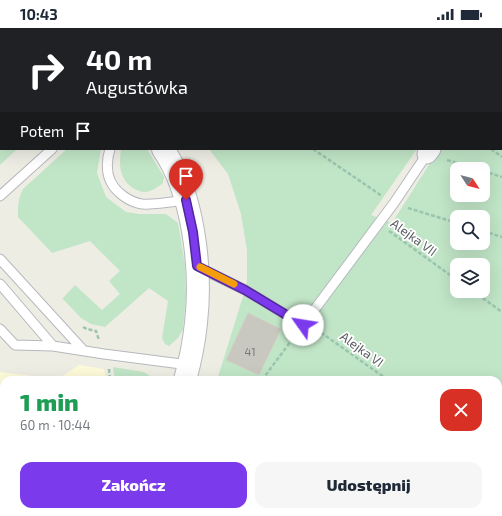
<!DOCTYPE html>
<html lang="pl">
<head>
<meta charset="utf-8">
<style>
	:root { --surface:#fff; --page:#f6f6f7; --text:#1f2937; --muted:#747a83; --accent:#7c3aed }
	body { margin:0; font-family:"Exo 2",sans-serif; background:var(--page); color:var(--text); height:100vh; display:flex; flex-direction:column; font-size:15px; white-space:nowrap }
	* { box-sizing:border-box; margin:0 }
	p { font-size:13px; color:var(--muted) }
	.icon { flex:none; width:22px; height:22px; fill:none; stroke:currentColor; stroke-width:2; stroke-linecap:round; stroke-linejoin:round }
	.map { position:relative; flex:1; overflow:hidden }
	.panel { position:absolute; left:0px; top:348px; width:502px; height:140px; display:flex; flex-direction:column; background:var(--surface); border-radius:12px 12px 0 0; box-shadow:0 4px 16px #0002 }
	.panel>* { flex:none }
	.top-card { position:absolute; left:0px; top:0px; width:502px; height:122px; box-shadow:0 4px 16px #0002; background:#202124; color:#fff; overflow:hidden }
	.needle { width:26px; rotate:126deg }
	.controls { position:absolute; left:450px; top:134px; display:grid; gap:8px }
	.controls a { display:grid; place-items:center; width:40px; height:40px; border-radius:8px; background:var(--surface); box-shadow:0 4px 16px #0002; font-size:20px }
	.pin { position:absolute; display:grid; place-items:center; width:34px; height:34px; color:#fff; margin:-41px -17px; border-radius:50% 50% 50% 0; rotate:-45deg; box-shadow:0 0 4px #0007 }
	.pin .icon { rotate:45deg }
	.me { position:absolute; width:44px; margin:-22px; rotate:302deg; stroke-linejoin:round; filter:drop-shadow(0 0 3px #0008) }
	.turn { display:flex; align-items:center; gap:14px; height:84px; padding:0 20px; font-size:18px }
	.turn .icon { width:52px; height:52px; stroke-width:2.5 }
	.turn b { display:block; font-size:28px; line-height:34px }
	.then { display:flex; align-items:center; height:38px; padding:0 20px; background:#0003; gap:8px; font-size:15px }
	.round { display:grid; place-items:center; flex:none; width:42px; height:42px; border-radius:12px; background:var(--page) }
	.headline { display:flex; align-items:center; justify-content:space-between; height:68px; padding:0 20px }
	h1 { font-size:24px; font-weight:800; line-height:30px; color:#1e9e55 }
	.cta { display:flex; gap:8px; margin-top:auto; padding:8px 20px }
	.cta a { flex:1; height:46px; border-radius:12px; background:var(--accent); color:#fff; font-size:16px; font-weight:800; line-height:46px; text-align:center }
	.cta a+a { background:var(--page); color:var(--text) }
	.status { display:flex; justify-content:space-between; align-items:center; height:28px; padding:0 20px; background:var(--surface); direction:ltr }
	.status svg { height:11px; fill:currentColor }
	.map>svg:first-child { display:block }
</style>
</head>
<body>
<div class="status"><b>10:43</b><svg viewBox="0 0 49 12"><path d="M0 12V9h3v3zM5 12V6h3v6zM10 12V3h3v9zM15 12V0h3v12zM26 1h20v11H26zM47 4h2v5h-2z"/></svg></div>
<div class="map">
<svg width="502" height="488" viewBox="0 0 502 488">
	<rect width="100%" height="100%" fill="#eeede4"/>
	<!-- commercial -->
	<path fill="#fdfada" d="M 79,337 L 104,341 L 106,352 L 4,352 L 4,484 L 102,484 L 100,488 L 0,488 L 0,344 L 32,348 L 61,349 Z"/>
	<!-- green -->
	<path fill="#c1e5c7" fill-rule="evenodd" d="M 86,0 L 502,0 L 501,4 L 501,1 L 87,1 Z
		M 502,34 L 502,488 L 173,488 L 175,484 L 498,484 L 498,352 L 217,352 L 245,262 L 247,253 L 247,222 L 241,186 L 228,146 L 209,121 L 417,121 L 371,187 L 392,195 L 439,121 L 501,121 L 501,35 ZM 457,141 L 483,141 L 483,167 L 457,167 ZM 457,189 L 483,189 L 483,215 L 457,215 ZM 457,237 L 483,237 L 483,263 L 457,263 Z
		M 0,94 L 1,94 L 1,121 L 17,121 L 0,137 Z
		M 67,121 L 101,121 L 97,145 L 106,169 L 126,184 L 139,186 L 166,186 L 178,195 L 185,237 L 186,270 L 183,301 L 178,310 L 169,318 L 165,316 L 162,310 L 168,273 L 149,260 L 105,299 L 91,296 L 81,290 L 62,270 L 63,270 L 75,257 L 102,282 L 120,266 L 109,253 L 120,243 L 90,213 L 52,225 L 18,189 C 18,179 18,170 23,161 Z
		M 121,121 L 147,121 L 164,149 L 163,155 C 158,159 152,163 146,164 C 135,164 125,156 122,146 C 119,139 120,129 121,121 Z
		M 113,339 L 144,344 L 156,352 L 115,352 Z"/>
	<!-- building -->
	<path fill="#c9c8c0" stroke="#d2d0c2" d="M 248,285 L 281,301 L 259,347 L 226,332 Z"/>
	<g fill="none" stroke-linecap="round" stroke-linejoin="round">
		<!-- lane casing -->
		<g stroke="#b6b8be" stroke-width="11">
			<path id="lane" d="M 110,121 C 107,130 106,143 110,152 C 115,164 129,174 142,176 C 156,177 171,174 185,172
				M 0,168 L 52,121
				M 0,231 L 84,323
				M 198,239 L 245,262 L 303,297 L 394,175 L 427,126
				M 0,256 L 53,318
				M 0,301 L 15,317 L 53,318 L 104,326 L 189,337"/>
		</g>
		<!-- street casing -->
		<g stroke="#b6b8be" stroke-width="21">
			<path id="street" d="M 501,23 L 502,22
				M 427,126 L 431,121"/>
		</g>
		<!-- secondary casing -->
		<g stroke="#b7b9bf" stroke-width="24">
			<path id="secondary" d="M 64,0 L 65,1
				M 163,121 C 194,166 202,242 196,295 C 194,314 190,334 185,352
				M 144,488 L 145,484"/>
		</g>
		<!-- path -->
		<path stroke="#9bc5ae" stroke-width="2.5" stroke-dasharray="4 2" stroke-linecap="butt" d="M 15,0 L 16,1
			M 98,0 L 98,1
			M 147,0 L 148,1
			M 322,0 L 323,1
			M 313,121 L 382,168
			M 491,121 L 502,129
			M 447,132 L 477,141
			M 483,143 L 502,149
			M 408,180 L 457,195
			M 389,203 L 457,252
			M 483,203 L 502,209
			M 473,263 L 502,284
			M 83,299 L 87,301 L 96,303 L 99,312
			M 316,301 L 388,352
			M 109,341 L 110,352
			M 262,352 L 294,309
			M 498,431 L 502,434
			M 356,484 L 361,488
			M 108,488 L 109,484
			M 178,488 L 179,484"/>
		<!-- lane -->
		<use href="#lane" stroke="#fff" stroke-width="9"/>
		<!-- street -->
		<use href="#street" stroke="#fff" stroke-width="19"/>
		<!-- secondary -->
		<use href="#secondary" stroke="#fff" stroke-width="22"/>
	</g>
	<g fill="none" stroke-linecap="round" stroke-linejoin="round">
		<!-- route casing -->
		<g stroke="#51269a" stroke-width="10">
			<path id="route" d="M 186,172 L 193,204 L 197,238 L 245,262 L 303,297"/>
		</g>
		<!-- route -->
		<use href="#route" stroke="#7c3aed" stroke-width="7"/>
		<!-- slow -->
		<path stroke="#f59e0b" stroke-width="7" d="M 200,239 L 234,256"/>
	</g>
	<g text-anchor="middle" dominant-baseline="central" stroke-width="3.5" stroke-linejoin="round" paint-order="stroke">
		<!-- number labels -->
		<g font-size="11" fill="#77787b">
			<text x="250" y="323">41</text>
		</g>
		<!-- street labels -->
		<g font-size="13" fill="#5c5e64" stroke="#fff">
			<text transform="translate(414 209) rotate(36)">Alejka VII</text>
			<text transform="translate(362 321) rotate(36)">Alejka VI</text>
		</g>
	</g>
</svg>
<div class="controls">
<a><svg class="needle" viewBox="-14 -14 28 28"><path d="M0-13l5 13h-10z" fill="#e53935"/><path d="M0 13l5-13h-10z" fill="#747a83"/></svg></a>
<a><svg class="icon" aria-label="search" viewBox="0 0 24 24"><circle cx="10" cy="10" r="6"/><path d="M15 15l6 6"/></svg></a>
<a><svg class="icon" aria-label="layers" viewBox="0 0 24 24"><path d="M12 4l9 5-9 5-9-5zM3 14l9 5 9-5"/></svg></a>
</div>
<div class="pin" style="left:186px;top:172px;background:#d93025"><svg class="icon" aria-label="arrive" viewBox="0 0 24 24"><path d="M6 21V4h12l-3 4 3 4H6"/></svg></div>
<svg class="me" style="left:303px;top:297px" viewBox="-20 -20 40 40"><circle r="19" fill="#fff"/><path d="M0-13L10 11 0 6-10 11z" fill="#7c3aed"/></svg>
<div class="top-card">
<div class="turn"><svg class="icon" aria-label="right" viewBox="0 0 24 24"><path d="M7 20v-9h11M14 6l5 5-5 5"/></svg><div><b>40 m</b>Augustówka</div></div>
<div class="then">Potem<svg class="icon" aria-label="arrive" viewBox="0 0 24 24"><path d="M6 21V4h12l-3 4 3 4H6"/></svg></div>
</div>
<section class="panel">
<div class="headline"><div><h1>1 min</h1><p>60 m · 10:44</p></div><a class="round" style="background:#d93025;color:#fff"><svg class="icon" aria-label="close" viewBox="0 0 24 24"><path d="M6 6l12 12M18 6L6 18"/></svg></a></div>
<div class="cta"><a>Zakończ</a><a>Udostępnij</a></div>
</section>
</div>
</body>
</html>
